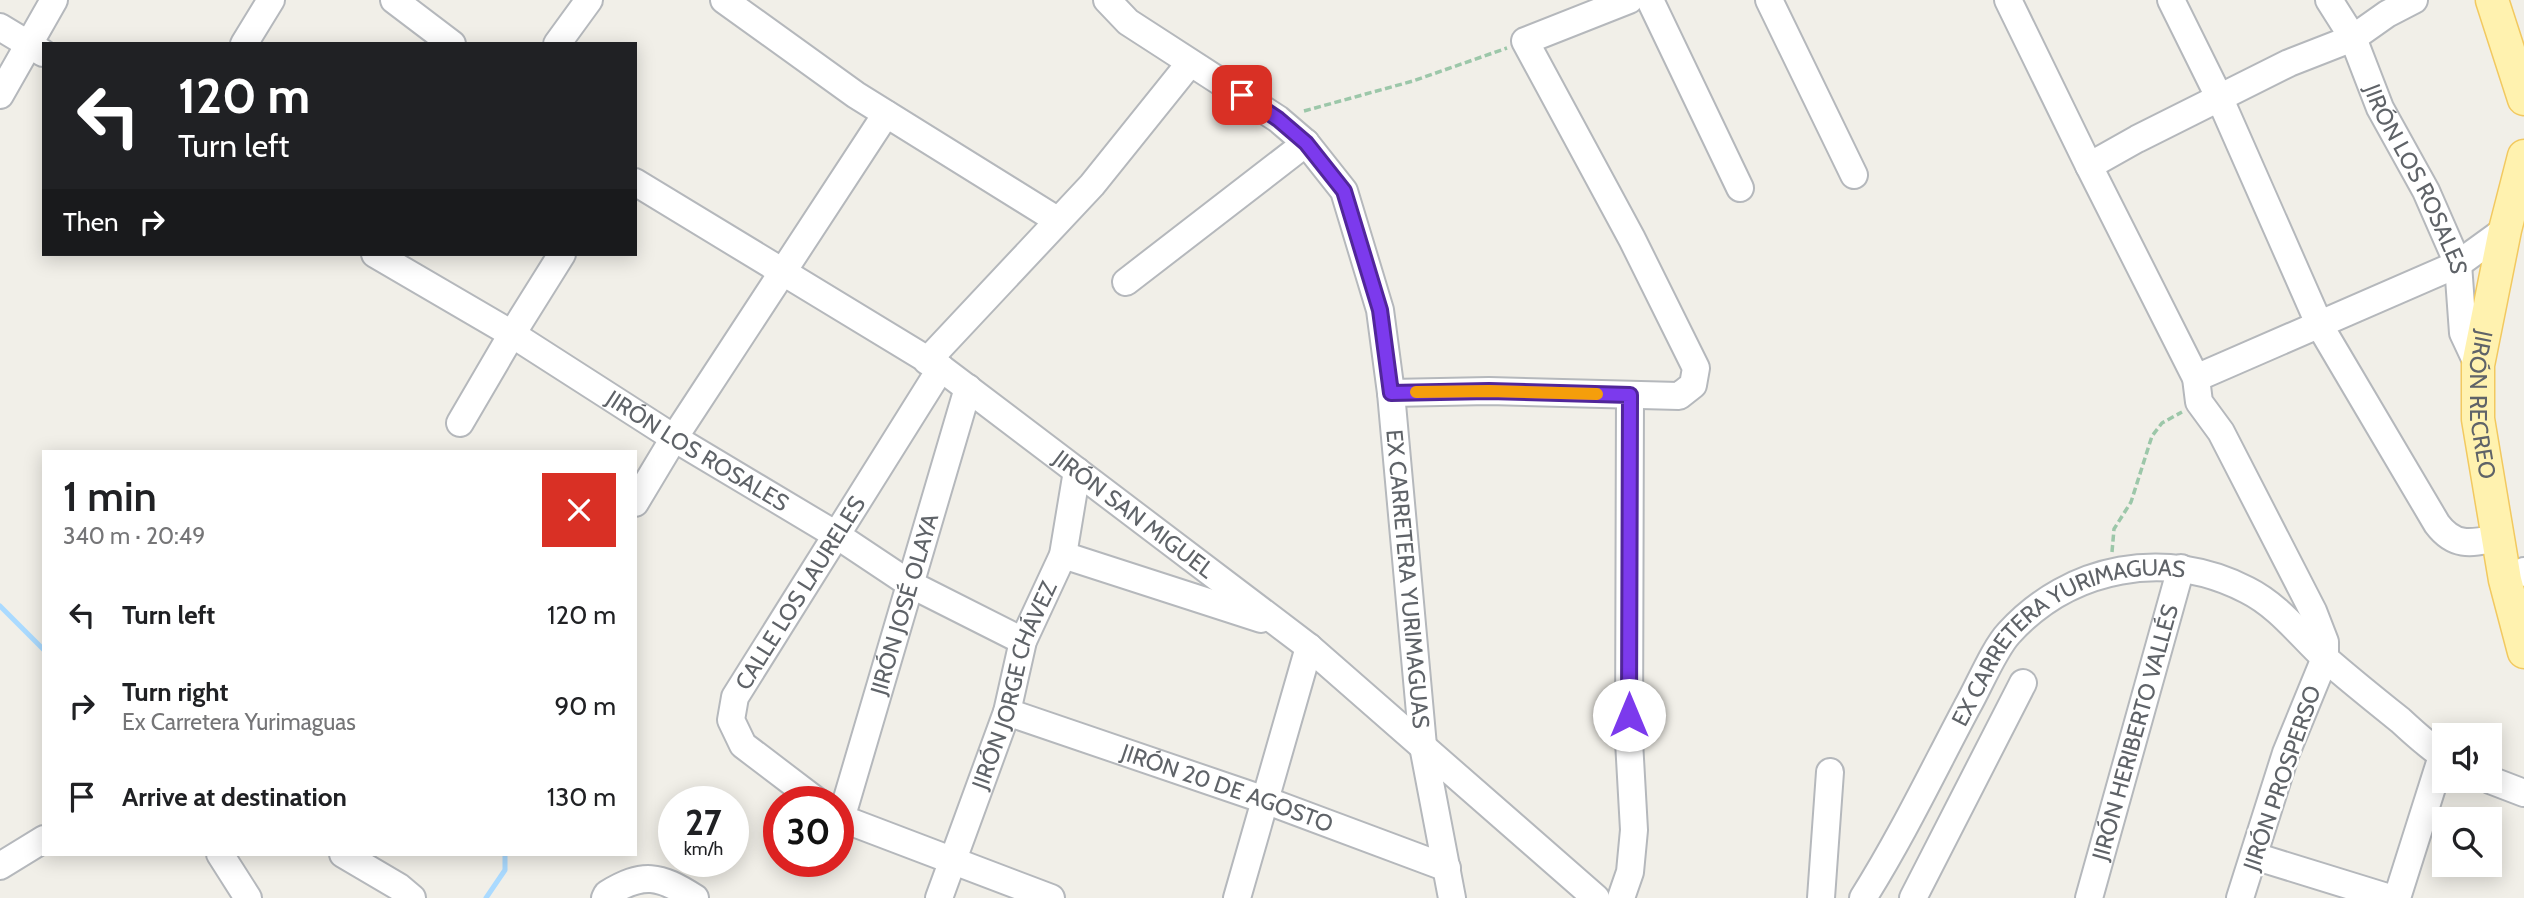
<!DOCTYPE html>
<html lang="en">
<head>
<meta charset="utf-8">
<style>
	:root { --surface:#fff; --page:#f6f6f6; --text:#202124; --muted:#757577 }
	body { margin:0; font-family:Cabin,sans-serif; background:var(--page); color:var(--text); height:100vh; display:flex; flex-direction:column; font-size:26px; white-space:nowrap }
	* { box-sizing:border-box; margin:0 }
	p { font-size:23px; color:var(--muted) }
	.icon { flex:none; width:38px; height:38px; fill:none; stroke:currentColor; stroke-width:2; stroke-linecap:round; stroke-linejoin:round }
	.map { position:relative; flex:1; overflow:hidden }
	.panel { position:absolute; left:42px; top:450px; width:595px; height:406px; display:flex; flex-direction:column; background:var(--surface); border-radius:0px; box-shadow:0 4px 18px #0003 }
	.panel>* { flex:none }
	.top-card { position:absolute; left:42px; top:42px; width:595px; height:214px; border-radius:0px; box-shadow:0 4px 18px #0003; background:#202124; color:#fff; overflow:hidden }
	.buttons { position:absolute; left:2432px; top:723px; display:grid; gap:14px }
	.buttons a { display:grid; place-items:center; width:70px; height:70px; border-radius:0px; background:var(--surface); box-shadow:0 4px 18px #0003; font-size:35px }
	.speed { position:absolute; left:658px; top:786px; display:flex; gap:14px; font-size:35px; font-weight:700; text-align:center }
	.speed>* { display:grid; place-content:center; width:91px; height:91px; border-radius:50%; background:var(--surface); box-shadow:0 4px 18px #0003; line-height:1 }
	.speed small { font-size:18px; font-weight:400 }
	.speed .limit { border:10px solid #d22; background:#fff; color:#111 }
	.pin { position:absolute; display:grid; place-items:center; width:60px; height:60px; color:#fff; margin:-30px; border-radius:14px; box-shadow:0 4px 10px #0006 }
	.me { position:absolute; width:77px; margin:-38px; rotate:0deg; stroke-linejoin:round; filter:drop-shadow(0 0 5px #0008) }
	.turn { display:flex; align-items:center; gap:24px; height:147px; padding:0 21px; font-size:32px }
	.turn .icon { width:91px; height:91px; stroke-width:2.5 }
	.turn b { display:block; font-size:49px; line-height:60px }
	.then { display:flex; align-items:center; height:66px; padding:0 21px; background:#0003; gap:14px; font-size:26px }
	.round { display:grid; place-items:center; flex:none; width:74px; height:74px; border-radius:0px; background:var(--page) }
	.head { display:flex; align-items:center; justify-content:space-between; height:119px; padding:0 21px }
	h1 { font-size:42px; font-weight:600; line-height:52px }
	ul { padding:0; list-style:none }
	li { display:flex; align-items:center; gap:21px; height:91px; padding:0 21px }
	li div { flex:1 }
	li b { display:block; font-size:26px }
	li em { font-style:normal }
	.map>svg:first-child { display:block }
</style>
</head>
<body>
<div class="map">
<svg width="2524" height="898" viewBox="0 0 2524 898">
	<rect width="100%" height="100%" fill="#f1efe8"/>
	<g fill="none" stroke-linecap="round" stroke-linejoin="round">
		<!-- stream -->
		<path stroke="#aadaff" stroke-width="5" d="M 0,606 L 44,650
			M 486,898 L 505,870 L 505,854"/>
		<!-- minor casing -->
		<g stroke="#b5b8bc" stroke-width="30">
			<g id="minor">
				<path d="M 394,0 L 452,44"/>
				<path d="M 724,0 L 856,95 L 1057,220"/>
				<path id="s1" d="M 1107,0 L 1128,22 L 1278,119 L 1306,143 L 1344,191 L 1380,310 L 1391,393 L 1423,746 L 1452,898"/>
				<path d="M 1650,0 L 1740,188"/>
				<path d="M 1769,0 L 1854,175"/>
				<path d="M 2008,0 L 2089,166 L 2137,139 L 2289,63 L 2353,38 L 2387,14 L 2414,0"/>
				<path d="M 2171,0 L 2220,99 L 2320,326 L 2437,524 C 2455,548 2472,543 2498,538"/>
				<path id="s2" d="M 2329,0 L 2353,38 L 2380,108 L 2426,191 L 2458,264 L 2463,333 L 2478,365"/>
				<path d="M 0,27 L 43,53"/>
				<path d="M 244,44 L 271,0"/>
				<path d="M 557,44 L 589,0"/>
				<path d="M 0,95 L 54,0"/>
				<path d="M 2089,166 L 2196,378 L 2199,402 L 2221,432 L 2313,611 L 2325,642 L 2325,658 L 2286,753 L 2240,898"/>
				<path id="s3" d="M 635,182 L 941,368 L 1309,647 L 1596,898"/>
				<path id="s4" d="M 375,254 L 512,334 L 674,438 L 838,536 L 910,584 L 1023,641"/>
				<path d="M 1126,282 L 1306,143"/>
				<path d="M 927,361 L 1092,185 L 1190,63"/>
				<path d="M 2196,378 L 2458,264 L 2505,230"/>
				<path d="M 1391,393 L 1489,391 L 1679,396 L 1693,385 L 1696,368 L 1632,239 L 1525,41 L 1629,0"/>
				<path d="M 460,423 L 512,334 L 562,254"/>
				<path d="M 635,503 L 674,438 L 886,114"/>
				<path d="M 1063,555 L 1261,619"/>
				<path d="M 2505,580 L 2524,571"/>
				<path id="s5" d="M 1007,712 L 1265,800 L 1447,868"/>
				<path d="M 2490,780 L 2524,793"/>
				<path id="s6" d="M 818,802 L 743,745 L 731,720 L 735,697 L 941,368"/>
				<path d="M 838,817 L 1051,898"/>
				<path id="s7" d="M 841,819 L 968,388"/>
				<path d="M 220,854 L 248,898"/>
				<path d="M 343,854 L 399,887 L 412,898"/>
				<path d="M 2254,856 L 2390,898"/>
				<path d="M 0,866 L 44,839"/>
				<path d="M 605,898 L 607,894 C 643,872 659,875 695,898"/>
				<path id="s8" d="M 939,898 L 1007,712 L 1023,641 L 1063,555 L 1077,471"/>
				<path d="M 1237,898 L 1309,647"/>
				<path d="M 1621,898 L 1630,872 L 1634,830 L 1629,741 L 1630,395"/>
				<path d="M 1821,898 L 1830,772"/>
				<path id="s9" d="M 1863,898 C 1902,836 1933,771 1967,707 C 1979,686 1994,649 2009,633 C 2070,566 2166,548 2247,590 C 2279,606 2300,635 2326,659 C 2350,680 2375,700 2400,720 C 2414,733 2429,747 2445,757"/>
				<path d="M 1913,898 L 2023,683"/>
				<path id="s10" d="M 2089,898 L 2181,568"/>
				<path d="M 2397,898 L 2442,756"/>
			</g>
		</g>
		<!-- major casing -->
		<g stroke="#f2c960" stroke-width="35">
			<g id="major">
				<path d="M 2492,0 L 2524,99"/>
				<path id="s11" d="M 2524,156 L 2505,230 L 2478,365 L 2478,419 L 2505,580 L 2524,652"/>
			</g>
		</g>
		<!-- path -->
		<path stroke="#9cc7a9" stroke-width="3.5" stroke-dasharray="7 3.5" stroke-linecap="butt" d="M 1304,111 L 1413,81 L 1507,48
			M 2112,552 L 2114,529 L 2131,502 L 2152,436 L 2162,423 L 2182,412"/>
		<!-- minor -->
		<use href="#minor" stroke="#fff" stroke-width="26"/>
		<!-- major -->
		<use href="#major" stroke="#fff2af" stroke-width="32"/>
	</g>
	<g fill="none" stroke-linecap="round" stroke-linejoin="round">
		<!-- route casing -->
		<g stroke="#51269a" stroke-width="18">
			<path id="route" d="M 1242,95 L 1278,119 L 1306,143 L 1344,191 L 1380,310 L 1391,393 L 1489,391 L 1630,395 L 1629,715"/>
		</g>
		<!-- route -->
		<use href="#route" stroke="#7c3aed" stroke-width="12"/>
		<!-- slow -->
		<path stroke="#f59e0b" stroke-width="12" d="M 1416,392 L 1489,391 L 1597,394"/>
	</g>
	<g text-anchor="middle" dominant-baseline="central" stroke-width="5" stroke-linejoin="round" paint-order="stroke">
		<!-- street labels -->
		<g font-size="23" fill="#5f6368" stroke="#fff">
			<text stroke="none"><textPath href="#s2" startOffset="200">JIRÓN LOS ROSALES</textPath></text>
			<text stroke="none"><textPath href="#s11" startOffset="254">JIRÓN RECREO</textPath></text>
			<text stroke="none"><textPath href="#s4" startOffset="378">JIRÓN LOS ROSALES</textPath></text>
			<text stroke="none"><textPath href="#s3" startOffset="600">JIRÓN SAN MIGUEL</textPath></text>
			<text stroke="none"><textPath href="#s1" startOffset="702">EX CARRETERA YURIMAGUAS</textPath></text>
			<text stroke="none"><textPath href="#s6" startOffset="268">CALLE LOS LAURELES</textPath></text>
			<text stroke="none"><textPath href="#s7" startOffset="224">JIRÓN JOSÉ OLAYA</textPath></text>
			<text stroke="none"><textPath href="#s9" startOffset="348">EX CARRETERA YURIMAGUAS</textPath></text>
			<text stroke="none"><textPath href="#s8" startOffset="226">JIRÓN JORGE CHÁVEZ</textPath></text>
			<text stroke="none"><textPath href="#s10" startOffset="172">JIRÓN HERIBERTO VALLÉS</textPath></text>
			<text transform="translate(2282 778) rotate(-71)">JIRÓN PROSPERSO</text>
			<text stroke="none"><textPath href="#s5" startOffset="233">JIRÓN 20 DE AGOSTO</textPath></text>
		</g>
	</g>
</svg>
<div class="buttons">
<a><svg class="icon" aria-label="sound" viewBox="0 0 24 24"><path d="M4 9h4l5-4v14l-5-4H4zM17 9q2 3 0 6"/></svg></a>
<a><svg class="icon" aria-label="search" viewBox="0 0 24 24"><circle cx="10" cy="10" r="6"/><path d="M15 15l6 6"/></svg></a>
</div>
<div class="speed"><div>27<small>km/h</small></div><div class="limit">30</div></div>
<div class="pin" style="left:1242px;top:95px;background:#d93025"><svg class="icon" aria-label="arrive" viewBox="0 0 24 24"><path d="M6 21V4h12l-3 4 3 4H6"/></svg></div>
<svg class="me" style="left:1629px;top:715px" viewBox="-20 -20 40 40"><circle r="19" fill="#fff"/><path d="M0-13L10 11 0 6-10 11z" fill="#7c3aed"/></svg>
<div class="top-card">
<div class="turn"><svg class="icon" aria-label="left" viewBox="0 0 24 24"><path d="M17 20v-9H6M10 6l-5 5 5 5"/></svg><div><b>120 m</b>Turn left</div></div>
<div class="then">Then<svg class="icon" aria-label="right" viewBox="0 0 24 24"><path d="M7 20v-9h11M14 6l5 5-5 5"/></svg></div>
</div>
<section class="panel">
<div class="head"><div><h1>1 min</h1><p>340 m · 20:49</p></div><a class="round" style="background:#d93025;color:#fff"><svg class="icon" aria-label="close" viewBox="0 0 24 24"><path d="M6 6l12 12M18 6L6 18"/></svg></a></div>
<ul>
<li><svg class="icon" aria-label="left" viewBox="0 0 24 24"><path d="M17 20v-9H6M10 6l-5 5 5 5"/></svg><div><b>Turn left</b></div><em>120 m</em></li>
<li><svg class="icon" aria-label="right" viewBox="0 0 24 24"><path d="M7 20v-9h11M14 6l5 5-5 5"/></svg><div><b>Turn right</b><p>Ex Carretera Yurimaguas</p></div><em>90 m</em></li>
<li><svg class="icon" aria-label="arrive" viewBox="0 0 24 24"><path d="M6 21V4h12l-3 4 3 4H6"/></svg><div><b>Arrive at destination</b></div><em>130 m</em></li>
</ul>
</section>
</div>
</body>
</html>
